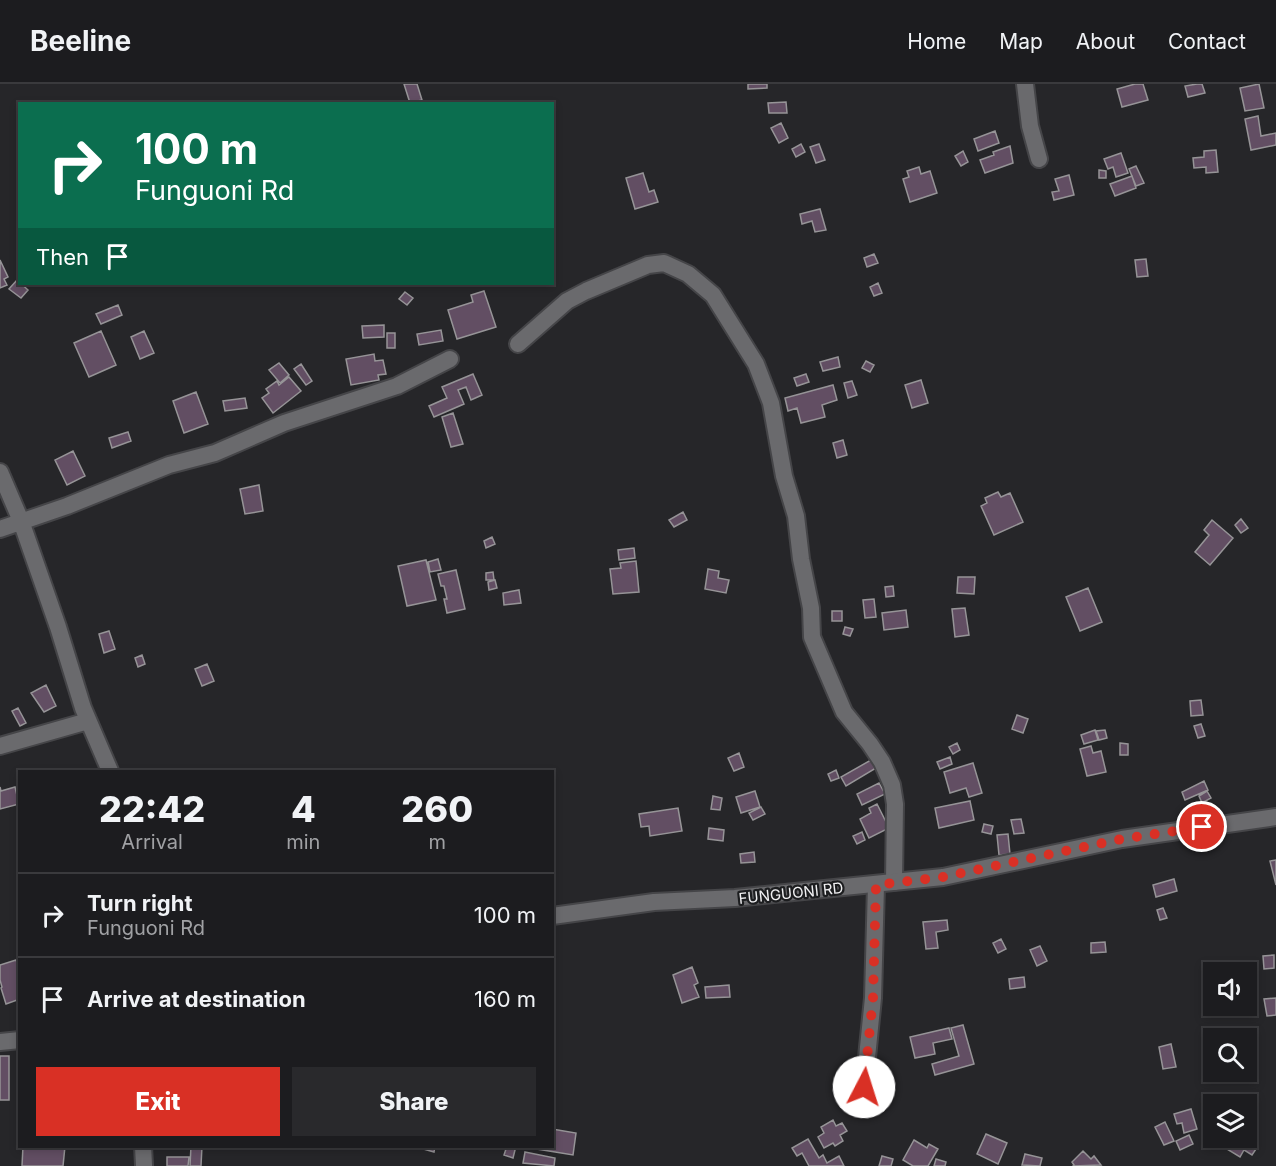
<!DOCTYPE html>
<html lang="en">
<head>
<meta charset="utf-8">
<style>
	:root { --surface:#1c1c1f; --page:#29292c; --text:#f1f3f6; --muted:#a0a1a4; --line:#3a3a3d; --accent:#d93025 }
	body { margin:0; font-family:Inter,sans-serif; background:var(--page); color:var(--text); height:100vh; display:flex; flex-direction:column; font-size:22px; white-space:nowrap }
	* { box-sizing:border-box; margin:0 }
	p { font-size:20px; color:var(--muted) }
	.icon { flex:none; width:33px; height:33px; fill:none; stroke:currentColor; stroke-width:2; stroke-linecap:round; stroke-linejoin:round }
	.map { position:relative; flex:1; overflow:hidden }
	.details { position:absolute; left:18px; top:686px; width:536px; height:378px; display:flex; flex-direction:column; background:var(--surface); border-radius:0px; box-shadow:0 3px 9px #0003,0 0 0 2px var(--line) }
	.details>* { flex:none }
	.top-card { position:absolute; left:18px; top:18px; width:536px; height:183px; border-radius:0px; box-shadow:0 3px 9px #0003,0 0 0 2px var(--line); background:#0b6e4f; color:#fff; overflow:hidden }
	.fabs { position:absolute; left:1203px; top:878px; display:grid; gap:12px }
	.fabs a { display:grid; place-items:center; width:54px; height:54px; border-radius:0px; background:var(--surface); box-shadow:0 3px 9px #0003,0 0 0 2px var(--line); font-size:30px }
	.pin { position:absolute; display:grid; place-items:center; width:51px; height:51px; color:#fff; margin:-26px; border:3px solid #fff; border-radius:50%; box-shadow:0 2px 6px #0007 }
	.me { position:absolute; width:66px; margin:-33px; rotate:5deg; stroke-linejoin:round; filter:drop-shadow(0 0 4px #0008) }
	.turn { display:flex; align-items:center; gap:21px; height:126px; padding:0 18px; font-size:27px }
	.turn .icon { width:78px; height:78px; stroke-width:2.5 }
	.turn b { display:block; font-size:42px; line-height:51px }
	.then { display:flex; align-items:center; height:57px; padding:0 18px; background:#0003; gap:12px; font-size:22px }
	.eta { display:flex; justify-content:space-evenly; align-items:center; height:102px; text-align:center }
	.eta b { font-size:36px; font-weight:800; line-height:42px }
	.button { display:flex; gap:12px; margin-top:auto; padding:12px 18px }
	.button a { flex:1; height:69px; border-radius:0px; background:var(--accent); color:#fff; font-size:24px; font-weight:800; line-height:69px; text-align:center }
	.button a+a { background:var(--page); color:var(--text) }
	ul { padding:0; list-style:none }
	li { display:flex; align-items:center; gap:18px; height:84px; padding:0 18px; border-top:2px solid var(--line) }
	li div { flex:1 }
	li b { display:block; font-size:22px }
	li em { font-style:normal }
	header { display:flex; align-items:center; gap:36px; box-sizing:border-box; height:84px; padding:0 30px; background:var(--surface); border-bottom:2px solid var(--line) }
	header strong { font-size:28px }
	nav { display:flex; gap:33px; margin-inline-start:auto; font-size:21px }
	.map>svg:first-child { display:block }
</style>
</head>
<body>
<header>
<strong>Beeline</strong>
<nav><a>Home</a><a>Map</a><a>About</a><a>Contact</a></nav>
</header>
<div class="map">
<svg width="1276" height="1082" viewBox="0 0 1276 1082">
	<rect width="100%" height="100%" fill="#262629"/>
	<!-- building -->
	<path fill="#624e63" stroke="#969497" stroke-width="1.5" d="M 404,0 L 417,0 L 422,16 L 410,19 Z
		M 748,0 L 767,0 L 767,4 L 748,5 Z
		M 1135,0 L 1143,0 L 1148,16 L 1122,23 L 1117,5 Z
		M 1197,0 L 1202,0 L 1205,9 L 1188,13 L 1185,2 Z
		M 1259,0 L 1264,24 L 1245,27 L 1240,4 Z
		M 786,18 L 787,29 L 769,29 L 768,19 Z
		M 1258,32 L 1261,52 L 1276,49 L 1276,61 L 1251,66 L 1245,35 Z
		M 781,39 L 788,54 L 779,59 L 771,44 Z
		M 995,47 L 999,59 L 978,67 L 974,55 Z
		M 801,60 L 805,68 L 796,73 L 792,65 Z
		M 819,60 L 825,76 L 816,79 L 810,63 Z
		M 1010,62 L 1013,79 L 985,89 L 980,76 L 994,71 L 993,68 Z
		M 1216,66 L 1218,88 L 1206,89 L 1206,83 L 1194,84 L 1193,74 L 1204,73 L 1204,67 Z
		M 963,67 L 968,78 L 961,82 L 955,72 Z
		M 1121,69 L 1128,89 L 1116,93 L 1113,83 L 1108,85 L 1104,75 Z
		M 1136,82 L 1144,99 L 1136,102 L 1129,85 Z
		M 919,83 L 921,90 L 930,87 L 937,109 L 910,118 L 903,95 L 909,93 L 907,87 Z
		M 1099,86 L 1106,87 L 1106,94 L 1099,94 Z
		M 643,89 L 649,108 L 654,106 L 658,118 L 635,125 L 626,94 Z
		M 1069,91 L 1074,111 L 1054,116 L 1052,108 L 1059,107 L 1055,95 Z
		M 1132,92 L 1136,104 L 1115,112 L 1110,100 Z
		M 820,125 L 826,146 L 815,148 L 812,137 L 802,140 L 800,130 Z
		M 874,170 L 878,179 L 867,183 L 864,174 Z
		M 1146,175 L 1148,192 L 1137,193 L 1135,176 Z
		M 0,176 L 8,193 L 4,195 L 7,201 L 0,204 Z
		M 17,196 L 28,206 L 21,214 L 9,205 Z
		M 878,199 L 882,209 L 874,212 L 870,203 Z
		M 484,207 L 496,243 L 457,255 L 448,226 L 473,218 L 471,211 Z
		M 405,208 L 413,214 L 407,221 L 399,215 Z
		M 118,221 L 122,231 L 101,240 L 96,230 Z
		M 384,241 L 384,253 L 363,254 L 362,242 Z
		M 441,246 L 443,257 L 419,261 L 417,250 Z
		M 101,247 L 116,281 L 89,293 L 74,259 Z
		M 144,247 L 154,269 L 140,275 L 131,253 Z
		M 387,249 L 395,249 L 395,264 L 387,264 Z
		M 374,270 L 375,277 L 383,276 L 386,290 L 378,291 L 379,296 L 351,301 L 346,275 Z
		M 838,273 L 840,283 L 823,287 L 820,278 Z
		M 866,277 L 874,281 L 870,288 L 862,284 Z
		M 279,279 L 289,291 L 280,299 L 269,286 Z
		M 301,280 L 312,297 L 306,301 L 294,285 Z
		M 473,290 L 482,311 L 471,316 L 466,303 L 458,306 L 464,320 L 434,333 L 429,322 L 447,314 L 442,303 Z
		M 806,290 L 809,298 L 797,302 L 794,294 Z
		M 289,293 L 301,307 L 273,329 L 262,314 L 269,309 L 266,305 L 277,297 L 279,301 Z
		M 921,296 L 928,319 L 912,324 L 905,301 Z
		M 852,297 L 857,311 L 848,314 L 844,299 Z
		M 833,301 L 837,316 L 822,321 L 825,333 L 801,339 L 797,324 L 788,327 L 785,314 Z
		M 196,308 L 208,340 L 184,349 L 173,317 Z
		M 245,314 L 247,324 L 225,327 L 223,317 Z
		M 453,329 L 463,360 L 451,363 L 442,333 Z
		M 128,348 L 131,357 L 112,364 L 109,354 Z
		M 843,356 L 847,371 L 837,374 L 833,359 Z
		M 73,367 L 85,392 L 67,401 L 55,376 Z
		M 259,401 L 263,427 L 245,430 L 240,405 Z
		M 998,408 L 1001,413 L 1010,409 L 1023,438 L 994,451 L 981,422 L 987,419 L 985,414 Z
		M 683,428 L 687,436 L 674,443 L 669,436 Z
		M 1241,435 L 1248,444 L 1241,449 L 1235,441 Z
		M 1212,436 L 1233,454 L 1210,481 L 1195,468 L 1209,451 L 1204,446 Z
		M 492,453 L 495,460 L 486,464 L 484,457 Z
		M 634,464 L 635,474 L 619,476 L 618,466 Z
		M 438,475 L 441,486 L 430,488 L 428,478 Z
		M 426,476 L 436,516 L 407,522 L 398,482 Z
		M 636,477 L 639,508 L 613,510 L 610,485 L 621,484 L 620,479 Z
		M 708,485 L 719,487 L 718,494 L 729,496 L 726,509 L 705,505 Z
		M 456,486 L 465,525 L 447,529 L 444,515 L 447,515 L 444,502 L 441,502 L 438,490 Z
		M 493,488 L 494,496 L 486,496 L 486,489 Z
		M 958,493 L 975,493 L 974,510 L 957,509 Z
		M 495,496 L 497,504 L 489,506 L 488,498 Z
		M 893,502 L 894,512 L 886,513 L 885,503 Z
		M 1088,504 L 1102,538 L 1080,547 L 1066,513 Z
		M 519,506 L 521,519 L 504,521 L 503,509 Z
		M 874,515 L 876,533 L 865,534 L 863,516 Z
		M 965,524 L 969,551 L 955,553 L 952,525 Z
		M 906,526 L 908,543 L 884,546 L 882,529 Z
		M 832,527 L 842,527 L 842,537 L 832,537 Z
		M 845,543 L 853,545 L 850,552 L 843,550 Z
		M 109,547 L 115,565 L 104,569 L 99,550 Z
		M 142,571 L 145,580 L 138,583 L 135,574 Z
		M 207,580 L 214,597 L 202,602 L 195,585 Z
		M 46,601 L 56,622 L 44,628 L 31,609 Z
		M 1201,616 L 1203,631 L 1191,632 L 1190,617 Z
		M 18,624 L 26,639 L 20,642 L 12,627 Z
		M 1017,631 L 1028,635 L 1023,649 L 1012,645 Z
		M 1201,640 L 1205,652 L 1198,654 L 1194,642 Z
		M 1095,646 L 1098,656 L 1084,660 L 1081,651 Z
		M 1105,646 L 1107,654 L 1099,656 L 1096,647 Z
		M 957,659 L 960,666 L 953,670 L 949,663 Z
		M 1120,659 L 1128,660 L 1128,671 L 1120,671 Z
		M 1091,662 L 1093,669 L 1101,667 L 1106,688 L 1087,692 L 1080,665 Z
		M 739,669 L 744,683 L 734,687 L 728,674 Z
		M 950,673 L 952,680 L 940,685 L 937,678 Z
		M 871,676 L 876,684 L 846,702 L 841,693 Z
		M 973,679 L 982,709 L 969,713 L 966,704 L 950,709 L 944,688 Z
		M 836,686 L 839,694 L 831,697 L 828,690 Z
		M 1204,697 L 1208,706 L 1185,716 L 1182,708 Z
		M 879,699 L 885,710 L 862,721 L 857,710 Z
		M 0,703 L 1,707 L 15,703 L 19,720 L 0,725 Z
		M 755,707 L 760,723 L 741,729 L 736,713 Z
		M 1207,707 L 1211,714 L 1202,719 L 1199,712 Z
		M 713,712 L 722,714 L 720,726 L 711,725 Z
		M 970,717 L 974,736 L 939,744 L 935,724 Z
		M 877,720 L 889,744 L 869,754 L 860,735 L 871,729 L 869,724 Z
		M 761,723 L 765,730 L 753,736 L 749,729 Z
		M 678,724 L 682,747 L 650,752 L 649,742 L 641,743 L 639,730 Z
		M 1021,735 L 1024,749 L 1014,750 L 1011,736 Z
		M 984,740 L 993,742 L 991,750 L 982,748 Z
		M 709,744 L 724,746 L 723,757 L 708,755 Z
		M 862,748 L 865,756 L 857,760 L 853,752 Z
		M 1008,750 L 1010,770 L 999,771 L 997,751 Z
		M 754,768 L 755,778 L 741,779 L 740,770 Z
		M 1276,776 L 1276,801 L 1270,777 Z
		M 1174,795 L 1177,807 L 1156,813 L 1153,801 Z
		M 1163,824 L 1167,834 L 1160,836 L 1157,826 Z
		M 947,836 L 948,846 L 936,848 L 938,864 L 926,865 L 923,838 Z
		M 1001,855 L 1006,865 L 998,869 L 993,859 Z
		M 1105,858 L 1106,868 L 1091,869 L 1091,859 Z
		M 1040,862 L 1047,877 L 1037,882 L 1030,866 Z
		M 1274,871 L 1274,884 L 1264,885 L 1263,872 Z
		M 16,876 L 20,888 L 20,915 L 6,920 L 1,904 L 2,903 L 0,896 L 0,881 Z
		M 692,883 L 698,899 L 694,901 L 699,913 L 682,919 L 673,891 Z
		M 1024,893 L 1025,903 L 1010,905 L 1009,895 Z
		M 729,901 L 730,913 L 706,914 L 705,903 Z
		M 1276,914 L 1276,931 L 1267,932 L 1264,915 Z
		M 963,941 L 974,980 L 935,991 L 932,980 L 959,972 L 951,944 Z
		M 949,944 L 952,955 L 933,959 L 935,970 L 915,974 L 910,953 Z
		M 1171,960 L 1176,983 L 1163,985 L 1159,963 Z
		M 0,972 L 9,972 L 9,1016 L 0,1016 Z
		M 1191,1025 L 1197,1045 L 1184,1049 L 1182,1039 L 1177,1040 L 1174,1030 Z
		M 833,1036 L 836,1042 L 842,1039 L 847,1047 L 840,1051 L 843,1057 L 835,1062 L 833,1059 L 824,1064 L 818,1053 L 824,1049 L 821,1043 Z
		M 1165,1038 L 1174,1057 L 1164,1061 L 1155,1043 Z
		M 1246,1043 L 1253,1046 L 1248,1058 L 1238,1053 L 1246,1053 Z
		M 552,1045 L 576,1049 L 573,1071 L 531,1064 L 531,1062 L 552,1062 Z
		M 986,1050 L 1007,1059 L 998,1080 L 977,1070 Z
		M 1189,1051 L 1193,1060 L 1180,1066 L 1176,1057 Z
		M 1227,1054 L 1245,1064 L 1240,1073 L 1222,1062 Z
		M 808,1055 L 819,1074 L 823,1071 L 827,1079 L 839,1072 L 844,1082 L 809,1082 L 802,1069 L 797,1072 L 792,1064 Z
		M 914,1056 L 927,1064 L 929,1060 L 938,1065 L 928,1082 L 913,1082 L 903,1076 Z
		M 1249,1057 L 1258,1062 L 1252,1071 L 1244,1066 Z
		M 23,1062 L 65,1062 L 63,1082 L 22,1082 Z
		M 191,1062 L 202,1062 L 201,1082 L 190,1082 Z
		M 421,1062 L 444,1062 L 444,1065 L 435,1062 L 434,1068 L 420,1064 Z
		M 507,1062 L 516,1062 L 513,1074 L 504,1071 Z
		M 1083,1067 L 1091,1075 L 1094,1072 L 1101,1081 L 1073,1082 L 1074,1081 L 1072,1078 Z
		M 525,1068 L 555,1074 L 554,1082 L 523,1079 Z
		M 1025,1070 L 1042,1074 L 1040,1082 L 1022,1081 Z
		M 882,1072 L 893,1075 L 891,1082 L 879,1082 Z
		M 167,1073 L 189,1073 L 188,1082 L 167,1082 Z
		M 936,1075 L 946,1078 L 945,1082 L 934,1082 Z"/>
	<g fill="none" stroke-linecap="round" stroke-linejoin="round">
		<!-- minor casing -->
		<g stroke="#454548" stroke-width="20">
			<path id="minor" d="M 1025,0 L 1030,42 L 1039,75
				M 518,260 L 567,217 L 586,207 L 648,181 L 664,179 L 688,190 L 713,211 L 756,280 L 771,319 L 784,392 L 796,432 L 801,475 L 811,524 L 812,553 L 844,628 L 870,660 L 882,678 L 892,701 L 895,720 L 894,798
				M 0,388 L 21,437 L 58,543 L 83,624 L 110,687
				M 0,445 L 67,422 L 169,381 L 215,369 L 284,339 L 397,302 L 450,275
				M 0,662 L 88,637
				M 864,1003 L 873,914 L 876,801
				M 143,1062 L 144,1081"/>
		</g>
		<!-- tertiary casing -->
		<g stroke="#454548" stroke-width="20">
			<path id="tertiary" d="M 552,832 L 654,818 L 735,814 L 943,793 L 1122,755 L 1276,733
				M 0,958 L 20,956"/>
		</g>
		<!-- minor -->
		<use href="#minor" stroke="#6a6a6d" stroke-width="16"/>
		<!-- tertiary -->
		<use href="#tertiary" stroke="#6a6a6d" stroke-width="16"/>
	</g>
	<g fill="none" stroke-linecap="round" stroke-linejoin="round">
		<!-- route -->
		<path stroke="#d93025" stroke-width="10" stroke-dasharray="0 18" d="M 864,1003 L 873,914 L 876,801 L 943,793 L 1122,755 L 1202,743"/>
	</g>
	<g text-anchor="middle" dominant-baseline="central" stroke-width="4.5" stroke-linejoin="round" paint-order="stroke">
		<!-- street labels -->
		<g font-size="15" fill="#f0f0f2" stroke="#1c1d1f">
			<text transform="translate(791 809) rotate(-6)">FUNGUONI RD</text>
		</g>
	</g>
</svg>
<div class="fabs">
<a><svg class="icon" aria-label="sound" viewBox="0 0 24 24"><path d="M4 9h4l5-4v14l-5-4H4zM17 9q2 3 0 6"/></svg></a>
<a><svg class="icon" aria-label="search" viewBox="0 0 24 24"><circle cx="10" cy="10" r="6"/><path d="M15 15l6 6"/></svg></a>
<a><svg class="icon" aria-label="layers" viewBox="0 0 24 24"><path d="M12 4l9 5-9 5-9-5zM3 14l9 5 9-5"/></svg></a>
</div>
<div class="pin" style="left:1202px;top:743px;background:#d93025"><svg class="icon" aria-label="arrive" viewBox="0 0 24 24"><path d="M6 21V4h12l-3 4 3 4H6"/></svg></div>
<svg class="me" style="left:864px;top:1003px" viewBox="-20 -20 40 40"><circle r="19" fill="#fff"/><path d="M0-13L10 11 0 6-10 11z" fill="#d93025"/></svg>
<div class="top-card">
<div class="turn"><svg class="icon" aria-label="right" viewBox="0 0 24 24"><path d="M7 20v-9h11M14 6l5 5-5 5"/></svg><div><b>100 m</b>Funguoni Rd</div></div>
<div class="then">Then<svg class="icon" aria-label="arrive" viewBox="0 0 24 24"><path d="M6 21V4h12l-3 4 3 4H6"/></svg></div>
</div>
<section class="details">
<div class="eta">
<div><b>22:42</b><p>Arrival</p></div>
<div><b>4</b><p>min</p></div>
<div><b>260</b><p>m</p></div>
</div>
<ul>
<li><svg class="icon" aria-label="right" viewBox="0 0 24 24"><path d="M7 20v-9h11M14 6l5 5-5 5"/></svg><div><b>Turn right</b><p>Funguoni Rd</p></div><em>100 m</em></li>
<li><svg class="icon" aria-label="arrive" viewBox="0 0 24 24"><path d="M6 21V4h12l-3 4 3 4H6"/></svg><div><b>Arrive at destination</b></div><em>160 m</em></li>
</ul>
<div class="button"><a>Exit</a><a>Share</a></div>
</section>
</div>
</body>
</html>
